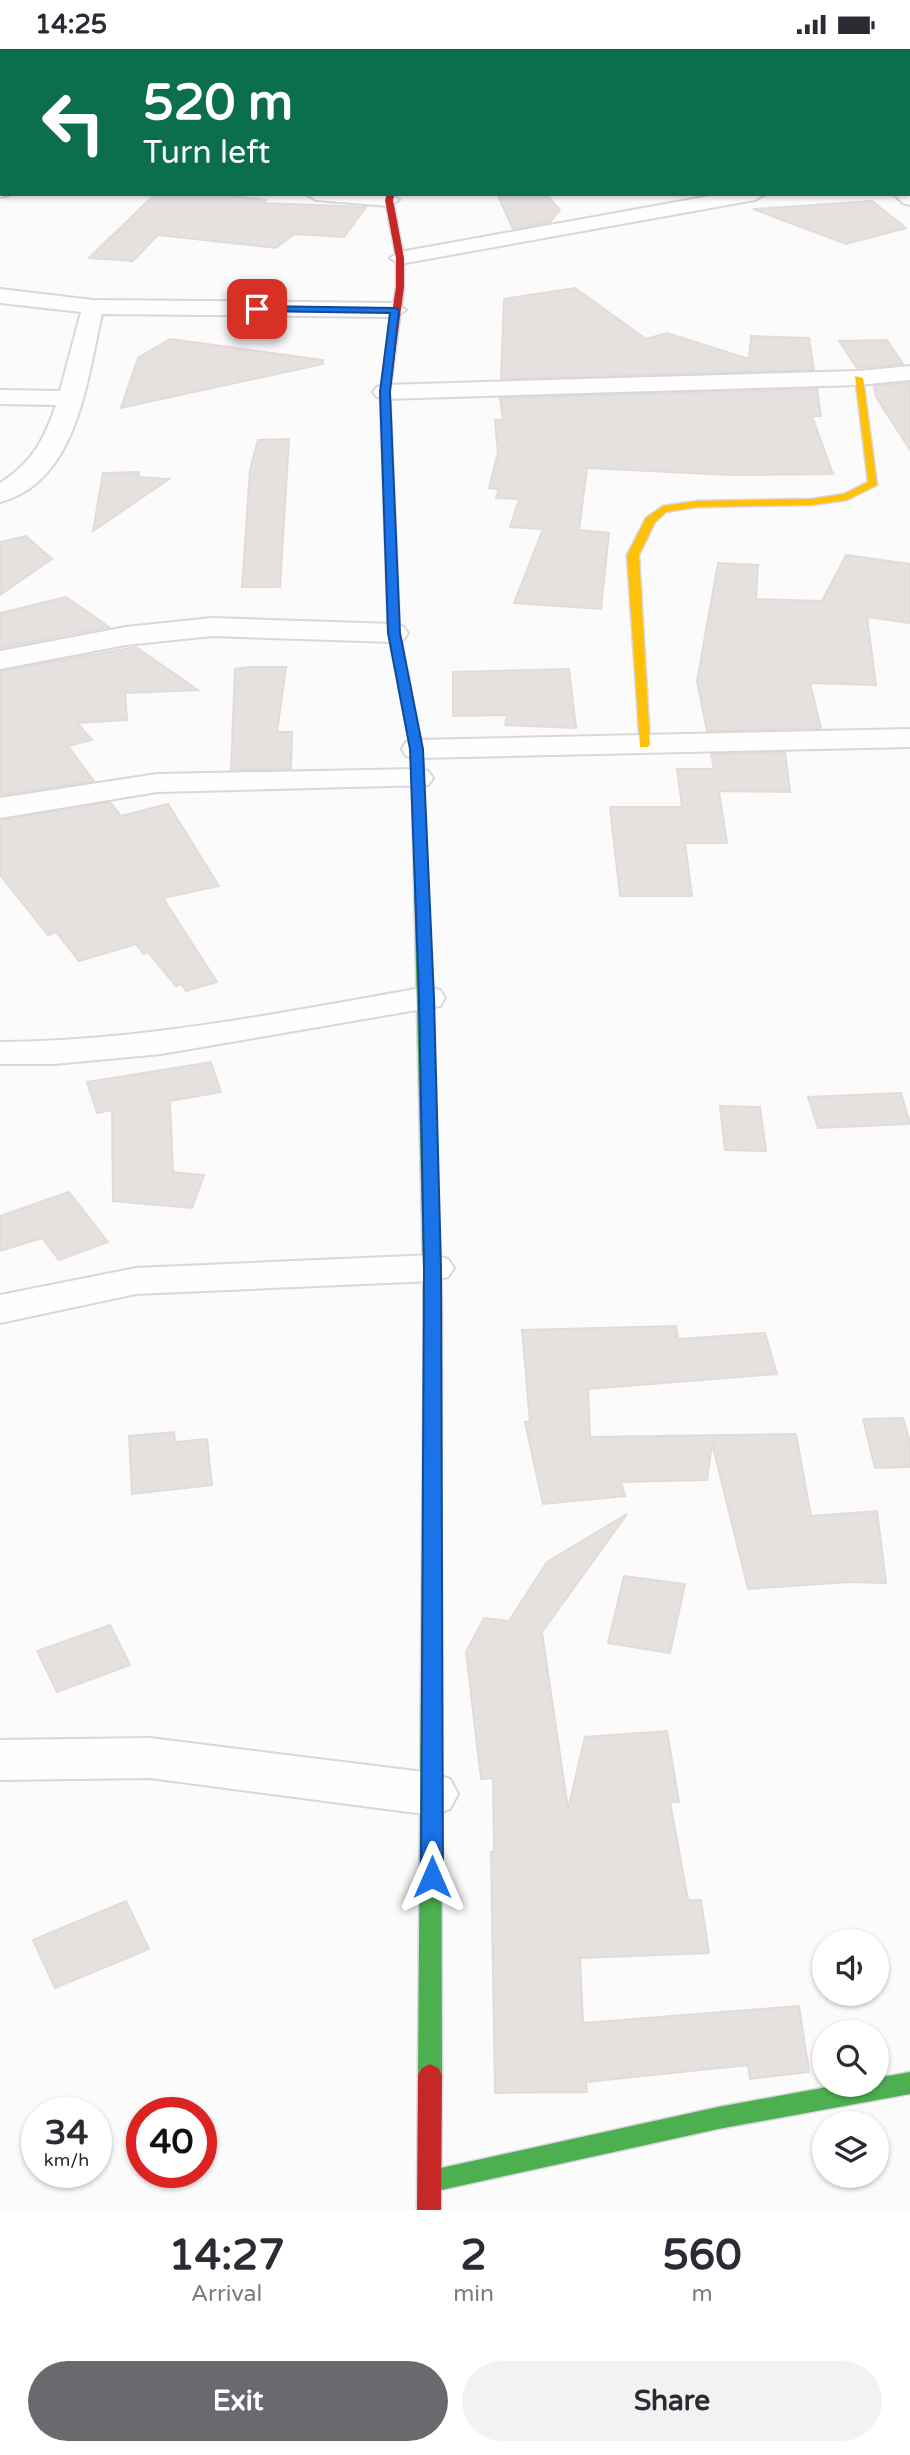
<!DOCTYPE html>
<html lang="en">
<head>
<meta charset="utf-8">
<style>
	:root { --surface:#fff; --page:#f2f2f3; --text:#2b2b33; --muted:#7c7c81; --accent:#6b686e }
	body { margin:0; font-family:"Varela Round",sans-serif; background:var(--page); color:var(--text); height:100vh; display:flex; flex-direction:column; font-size:26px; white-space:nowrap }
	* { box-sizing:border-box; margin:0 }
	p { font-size:23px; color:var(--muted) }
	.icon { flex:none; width:38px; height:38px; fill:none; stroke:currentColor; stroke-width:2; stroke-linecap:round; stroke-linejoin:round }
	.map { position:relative; height:2161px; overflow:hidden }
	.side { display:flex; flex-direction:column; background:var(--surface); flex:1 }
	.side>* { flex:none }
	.guide { position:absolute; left:0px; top:0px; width:910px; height:147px; box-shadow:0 2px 5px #0004; background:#0b6e4f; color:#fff; overflow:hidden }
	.buttons { position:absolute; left:812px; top:1880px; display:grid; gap:14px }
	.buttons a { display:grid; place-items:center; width:77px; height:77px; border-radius:50%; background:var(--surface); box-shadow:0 2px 5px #0004; font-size:35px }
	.speed { position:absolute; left:21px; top:2048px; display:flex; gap:14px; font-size:35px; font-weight:700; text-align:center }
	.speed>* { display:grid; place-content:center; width:91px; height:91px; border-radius:50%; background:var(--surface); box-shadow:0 2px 5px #0004; line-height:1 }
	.speed small { font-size:18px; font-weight:400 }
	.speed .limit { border:10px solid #d22; background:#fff; color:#111 }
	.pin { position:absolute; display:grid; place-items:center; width:60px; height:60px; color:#fff; margin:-30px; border-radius:14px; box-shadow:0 4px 10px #0006 }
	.me { position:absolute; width:77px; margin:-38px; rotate:0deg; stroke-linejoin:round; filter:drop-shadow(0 0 5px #0008) }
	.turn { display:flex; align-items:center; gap:24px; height:147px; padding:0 28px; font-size:32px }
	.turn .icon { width:91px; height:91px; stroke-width:2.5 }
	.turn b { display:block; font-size:49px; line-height:60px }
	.eta { display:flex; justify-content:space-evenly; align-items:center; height:119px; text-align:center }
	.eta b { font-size:42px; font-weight:700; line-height:49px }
	.primary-button { display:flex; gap:14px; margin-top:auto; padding:14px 28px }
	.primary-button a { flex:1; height:80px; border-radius:42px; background:var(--accent); color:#fff; font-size:28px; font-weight:700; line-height:80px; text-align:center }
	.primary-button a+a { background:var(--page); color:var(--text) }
	.status { display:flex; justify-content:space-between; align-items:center; height:49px; padding:0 35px; background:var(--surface); direction:ltr }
	.status svg { height:19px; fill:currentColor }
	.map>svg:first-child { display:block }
</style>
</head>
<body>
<div class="status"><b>14:25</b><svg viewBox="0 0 49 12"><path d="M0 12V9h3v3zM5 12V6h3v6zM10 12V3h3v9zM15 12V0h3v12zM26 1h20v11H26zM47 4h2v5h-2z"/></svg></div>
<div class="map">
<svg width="910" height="2161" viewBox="0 0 910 2161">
	<rect width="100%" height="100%" fill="#fbfbfb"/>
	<!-- building -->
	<path fill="#e6e1de" stroke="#e1dcd8" stroke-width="2" d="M 155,145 L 215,145 L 266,151 L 264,154 L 366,158 L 344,188 L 294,185 L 276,199 L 158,186 L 133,212 L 89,209 Z
		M 497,145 L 546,145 L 560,161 L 550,173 L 513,180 Z
		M 872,152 L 906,179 L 846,195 L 753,160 Z
		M 575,239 L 646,290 L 667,284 L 749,310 L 751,287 L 809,289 L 814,321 L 501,330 L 504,250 Z
		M 170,290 L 323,311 L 323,315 L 121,359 L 138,309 Z
		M 887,291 L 903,315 L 857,319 L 839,292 Z
		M 910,334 L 910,401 L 876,348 L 874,337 Z
		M 817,340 L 821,367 L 812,367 L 833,425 L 732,426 L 587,419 L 579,481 L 609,484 L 601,560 L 514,554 L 543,480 L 510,478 L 519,450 L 496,449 L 499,440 L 489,439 L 498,403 L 495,371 L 503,371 L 500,349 Z
		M 289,390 L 280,538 L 242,538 L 250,421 L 258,391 Z
		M 139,423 L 139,428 L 169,430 L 93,482 L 103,424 Z
		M 26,487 L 52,510 L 0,546 L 0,493 Z
		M 846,506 L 910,515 L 910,574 L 867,568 L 876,636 L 810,634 L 821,679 L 707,682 L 697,632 L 718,514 L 758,516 L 756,550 L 822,552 Z
		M 66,548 L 109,578 L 0,599 L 0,564 Z
		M 136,598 L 198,641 L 125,644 L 127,671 L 77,674 L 92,691 L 68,697 L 94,732 L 0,746 L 0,622 Z
		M 252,618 L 286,618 L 277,683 L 292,683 L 291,720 L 231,721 L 235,620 Z
		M 569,620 L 576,679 L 505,676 L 507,666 L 453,667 L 453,623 Z
		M 785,703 L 790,743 L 719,742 L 727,794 L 685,794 L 692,847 L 620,847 L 610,758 L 682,758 L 677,720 L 714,720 L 711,705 Z
		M 110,753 L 121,767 L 168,755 L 219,837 L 163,849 L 217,933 L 186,942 L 181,935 L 176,937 L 148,903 L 144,905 L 136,895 L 79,912 L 56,883 L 48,886 L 0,826 L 0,771 Z
		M 211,1013 L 221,1043 L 170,1052 L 173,1123 L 204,1126 L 192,1159 L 113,1152 L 112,1061 L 97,1064 L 87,1033 Z
		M 901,1044 L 910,1075 L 818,1079 L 808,1048 Z
		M 720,1057 L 760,1058 L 766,1102 L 725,1101 Z
		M 69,1143 L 108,1193 L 59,1211 L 42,1189 L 0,1202 L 0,1167 Z
		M 676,1277 L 678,1290 L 765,1284 L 777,1325 L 588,1340 L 590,1388 L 796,1385 L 811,1467 L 877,1462 L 886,1534 L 849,1533 L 748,1540 L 712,1394 L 707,1431 L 621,1433 L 625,1447 L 543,1455 L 525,1373 L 530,1372 L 522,1281 Z
		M 903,1369 L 910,1393 L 910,1418 L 875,1419 L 863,1370 Z
		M 174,1383 L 175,1393 L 207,1390 L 212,1436 L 132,1445 L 129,1387 Z
		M 627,1465 L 542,1583 L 568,1760 L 585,1688 L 667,1682 L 679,1753 L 670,1753 L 688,1851 L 701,1851 L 709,1904 L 580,1909 L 583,1974 L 799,1957 L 809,2023 L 750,2030 L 748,2016 L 586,2033 L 587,2043 L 495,2044 L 491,1803 L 494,1803 L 493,1729 L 481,1730 L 466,1603 L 484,1569 L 509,1572 L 547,1513 Z
		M 624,1527 L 685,1535 L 670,1604 L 608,1594 Z
		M 110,1576 L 130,1616 L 57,1643 L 37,1602 Z
		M 126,1852 L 149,1900 L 55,1939 L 33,1891 Z"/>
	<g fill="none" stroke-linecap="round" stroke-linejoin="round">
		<!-- street casing -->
		<g stroke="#d9d6dc" stroke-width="4">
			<path id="street" d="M 258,0 L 274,0 L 274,2 L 258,2 Z
				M 464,0 L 480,0 L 481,2 L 464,2 Z
				M 671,0 L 688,0 L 689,2 L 672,2 Z
				M 860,0 L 878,0 L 859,2 Z
				M 908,25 L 910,25 L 910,35 L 908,35 Z
				M 908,64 L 910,64 L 910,76 L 908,76 Z
				M 908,111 L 910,111 L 910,123 L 908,123 Z
				M 0,136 L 2,145 L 9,146 L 0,148 Z
				M 908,140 L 910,141 L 910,156 L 903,154 L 894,145 L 908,145 Z
				M 306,145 L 390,145 L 399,151 L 389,157 L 316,151 Z
				M 721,145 L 765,145 L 755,151 L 400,215 L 390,209 L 400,203 Z
				M 0,240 L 93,251 L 395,254 L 406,261 L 395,268 L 102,265 C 87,329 78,433 0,453 L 0,434 C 32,414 44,391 56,356 L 0,355 L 0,341 L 60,342 L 81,263 L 0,254 Z
				M 910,317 L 910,331 L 858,336 L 385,350 L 377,348 L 373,343 L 377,338 L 385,336 L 858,322 Z
				M 212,569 L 394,575 L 404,578 L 408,584 L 404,590 L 394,593 L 212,587 L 126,596 L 0,620 L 0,602 L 126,578 Z
				M 910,680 L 910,698 L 417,709 L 406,707 L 402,700 L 406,693 L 417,691 Z
				M 417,720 L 428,722 L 433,729 L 428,736 L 157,743 L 0,769 L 0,749 L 157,725 Z
				M 427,938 L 440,941 L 445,949 L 440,957 L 161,1005 L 54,1015 L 0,1015 L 0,993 C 145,992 285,963 427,938 Z
				M 433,1206 L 448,1210 L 454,1219 L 448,1228 L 433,1232 L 136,1245 L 0,1274 L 0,1246 L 136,1219 Z
				M 150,1689 L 432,1724 L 450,1730 L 458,1745 L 450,1760 L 432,1766 L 150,1729 L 0,1731 L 0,1691 Z"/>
		</g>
		<!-- fast casing -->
		<g stroke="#d9d6dc" stroke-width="3">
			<path id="fast" d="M 417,698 L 423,702 L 442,1263 L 433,1269 L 424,1263 L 411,702 Z
				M 431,1620 L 438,1622 L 441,1628 L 442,2026 L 438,2033 L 430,2037 L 422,2033 L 418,2026 L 421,1628 L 424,1622 Z
				M 910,2023 L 910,2045 L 718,2080 L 432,2143 L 423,2140 L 420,2132 L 423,2124 L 432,2121 L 718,2058 L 844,2035 L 877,2035 L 877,2029 Z"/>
		</g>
		<!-- slow casing -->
		<g stroke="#d9d6dc" stroke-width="3">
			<path id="slow" d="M 855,327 L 863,329 L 877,436 L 847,451 L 812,456 L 697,458 L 666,463 L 655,473 L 639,506 L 650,695 L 648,698 L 640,698 L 627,506 L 646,469 L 663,457 L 697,452 L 812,450 L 844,445 L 868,433 Z
				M 433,1257 L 442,1263 L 441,1628 L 438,1634 L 431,1636 L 424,1634 L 421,1628 L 424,1263 Z"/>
		</g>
		<!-- jam casing -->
		<g stroke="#d9d6dc" stroke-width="3">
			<path id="jam" d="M 387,145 L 395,145 L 393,151 L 404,209 L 404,238 L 390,343 L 400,584 L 423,702 L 417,706 L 411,702 L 388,584 L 380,343 L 396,238 L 396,209 L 385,151 Z
				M 430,2015 L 438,2019 L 442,2026 L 441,2161 L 417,2161 L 418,2026 L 422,2019 Z"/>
		</g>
		<!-- street -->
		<use href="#street" fill="#fefefe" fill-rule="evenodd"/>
		<!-- fast -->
		<use href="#fast" fill="#4caf50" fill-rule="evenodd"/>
		<!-- slow -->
		<use href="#slow" fill="#ffc107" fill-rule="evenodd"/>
		<!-- jam -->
		<use href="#jam" fill="#c62828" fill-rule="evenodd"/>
	</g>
	<!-- route -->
	<path fill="#1a73e8" stroke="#114b97" stroke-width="2" d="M 257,257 L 395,259 L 399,261 L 390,343 L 400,584 L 423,700 L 434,949 L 441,1219 L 443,1828 L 440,1834 L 432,1837 L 424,1834 L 421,1828 L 424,1219 L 419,949 L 410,700 L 388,584 L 380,343 L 390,264 L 254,262 Z"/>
</svg>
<div class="buttons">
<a><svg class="icon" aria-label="sound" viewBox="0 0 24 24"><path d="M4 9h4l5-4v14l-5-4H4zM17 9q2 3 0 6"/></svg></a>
<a><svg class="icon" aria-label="search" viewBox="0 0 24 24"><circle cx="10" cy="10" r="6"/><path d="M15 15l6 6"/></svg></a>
<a><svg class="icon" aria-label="layers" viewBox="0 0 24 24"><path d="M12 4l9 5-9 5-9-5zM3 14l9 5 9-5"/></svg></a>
</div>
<div class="speed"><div>34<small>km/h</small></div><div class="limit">40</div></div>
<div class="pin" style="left:257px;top:260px;background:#d93025"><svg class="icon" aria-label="arrive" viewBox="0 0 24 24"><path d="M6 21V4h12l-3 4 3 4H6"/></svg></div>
<svg class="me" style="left:432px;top:1828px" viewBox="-20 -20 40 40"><path d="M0-17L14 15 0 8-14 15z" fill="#1a73e8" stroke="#fff" stroke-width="4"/></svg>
<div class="guide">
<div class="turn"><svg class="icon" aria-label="left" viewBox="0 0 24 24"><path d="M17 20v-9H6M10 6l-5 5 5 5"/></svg><div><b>520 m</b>Turn left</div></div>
</div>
</div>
<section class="side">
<div class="eta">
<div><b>14:27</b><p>Arrival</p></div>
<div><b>2</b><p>min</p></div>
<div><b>560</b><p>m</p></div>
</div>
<div class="primary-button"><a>Exit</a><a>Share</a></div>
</section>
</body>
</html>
